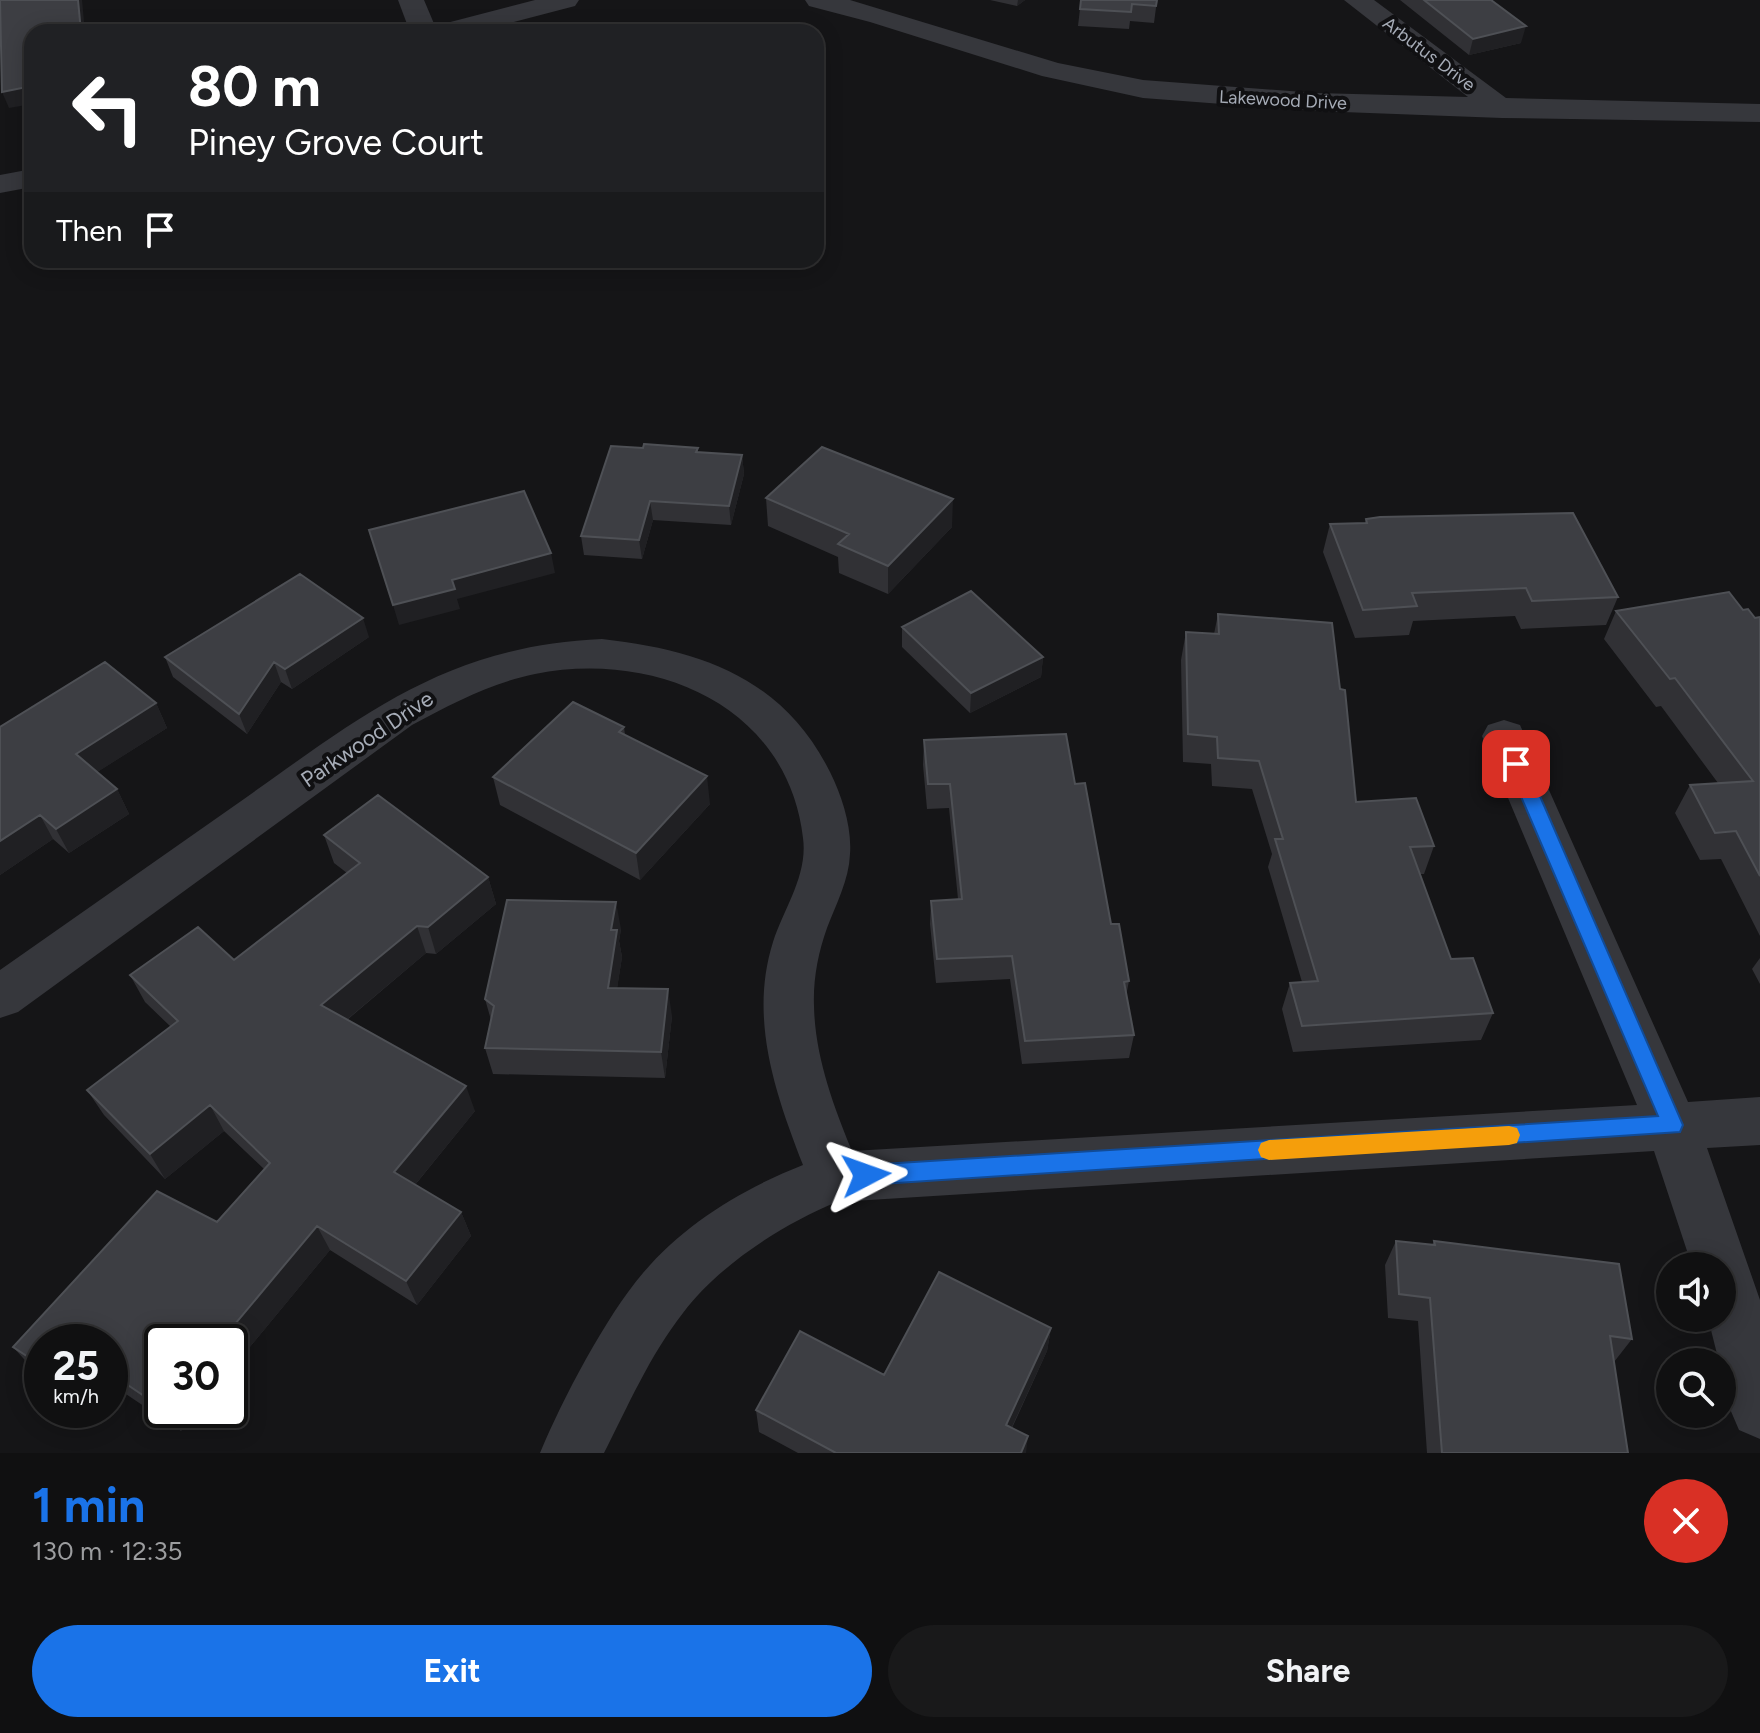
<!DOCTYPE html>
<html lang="en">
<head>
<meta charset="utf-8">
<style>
	:root { --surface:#101011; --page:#19191a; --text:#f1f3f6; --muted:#9c9d9f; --line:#303031; --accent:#1a73e8 }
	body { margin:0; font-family:Figtree,sans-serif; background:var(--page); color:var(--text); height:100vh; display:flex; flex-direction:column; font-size:30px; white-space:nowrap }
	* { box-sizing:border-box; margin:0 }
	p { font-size:26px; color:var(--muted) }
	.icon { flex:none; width:44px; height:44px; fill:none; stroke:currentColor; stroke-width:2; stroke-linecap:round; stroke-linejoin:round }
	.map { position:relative; height:1453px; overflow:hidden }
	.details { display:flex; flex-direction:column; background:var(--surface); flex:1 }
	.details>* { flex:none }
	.hud { position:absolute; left:24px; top:24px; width:800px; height:244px; border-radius:24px; box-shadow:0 4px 20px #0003,0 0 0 2px var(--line); background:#202124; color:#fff; overflow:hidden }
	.buttons { position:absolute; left:1656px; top:1252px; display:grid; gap:16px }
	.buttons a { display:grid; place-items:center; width:80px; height:80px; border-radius:50%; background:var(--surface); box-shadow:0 4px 20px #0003,0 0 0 2px var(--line); font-size:40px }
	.speed { position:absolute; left:24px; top:1324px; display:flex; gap:16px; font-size:40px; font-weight:700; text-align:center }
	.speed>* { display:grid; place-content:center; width:104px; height:104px; border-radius:50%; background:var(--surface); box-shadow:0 4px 20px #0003,0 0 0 2px var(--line); line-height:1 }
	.speed small { font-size:20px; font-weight:400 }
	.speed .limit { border:4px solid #111; border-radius:12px; background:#fff; color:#111 }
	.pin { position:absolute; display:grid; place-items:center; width:68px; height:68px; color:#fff; margin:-34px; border-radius:16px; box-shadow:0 4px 12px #0006 }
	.me { position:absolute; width:88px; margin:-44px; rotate:86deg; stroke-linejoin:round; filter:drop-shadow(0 0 6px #0008) }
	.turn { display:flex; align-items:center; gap:28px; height:168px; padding:0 32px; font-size:36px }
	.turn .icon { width:104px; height:104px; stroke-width:2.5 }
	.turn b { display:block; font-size:56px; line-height:68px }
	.then { display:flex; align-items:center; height:76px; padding:0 32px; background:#0003; gap:16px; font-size:30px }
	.round { display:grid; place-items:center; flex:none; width:84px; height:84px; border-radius:42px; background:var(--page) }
	.overview { display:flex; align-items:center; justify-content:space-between; height:136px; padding:0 32px }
	h1 { font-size:48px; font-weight:700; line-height:60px; color:var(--accent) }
	.primary-button { display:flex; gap:16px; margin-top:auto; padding:16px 32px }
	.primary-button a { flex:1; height:92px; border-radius:48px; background:var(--accent); color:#fff; font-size:32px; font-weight:700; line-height:92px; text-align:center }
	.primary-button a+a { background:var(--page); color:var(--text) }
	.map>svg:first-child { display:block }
</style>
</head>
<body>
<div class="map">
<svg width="1760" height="1453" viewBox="0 0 1760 1453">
	<rect width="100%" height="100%" fill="#151517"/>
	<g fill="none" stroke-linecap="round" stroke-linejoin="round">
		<!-- minor -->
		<path fill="#36373c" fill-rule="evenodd" d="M 398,0 L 424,0 L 435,26 L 535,0 L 579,0 L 575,6 L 475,32 L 410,32 Z
			M 805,0 L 850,0 L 1058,63 L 1143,80 L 1316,93 L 1468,97 L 1344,0 L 1374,0 L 1506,98 L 1760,104 L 1760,122 L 1502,118 L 1316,111 L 1143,98 L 1042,76 L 870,22 L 809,6 Z
			M 32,169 L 32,187 L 0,193 L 0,175 Z
			M 602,639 C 701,650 783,678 830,772 C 842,796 852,827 850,854 C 849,880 836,904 827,928 C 818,953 813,980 814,1006 C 815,1056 833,1105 852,1151 L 1637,1105 L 1482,736 L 1488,725 L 1504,720 L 1520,725 L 1688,1102 L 1760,1097 L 1760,1145 L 1707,1148 L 1760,1300 L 1760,1439 L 1739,1430 L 1730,1409 L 1722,1362 L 1719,1362 L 1708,1318 L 1722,1318 L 1722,1266 L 1692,1266 L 1654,1151 L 837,1202 C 783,1224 719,1265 683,1313 C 650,1355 628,1406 604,1453 L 540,1453 C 562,1400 606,1316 643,1273 C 684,1224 744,1188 803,1165 C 775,1093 749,1018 773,942 C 784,908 808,875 803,838 C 788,706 655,650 535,674 C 491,683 451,704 412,725 L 18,1012 L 0,1018 L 0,970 C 78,915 156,861 234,806 C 358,719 442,646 602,639 Z"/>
	</g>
	<!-- wall -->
	<path fill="#313135" d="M 990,0 L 1025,0 L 1017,6 Z
		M 1081,0 L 1157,0 L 1154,23 L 1130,21 L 1129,29 L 1078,26 Z
		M 1400,0 L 1491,0 L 1521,43 L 1469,55 Z
		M 643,448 L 698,448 L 698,452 L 742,455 L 744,474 L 731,525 L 653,520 L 642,559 L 584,555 L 581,536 Z
		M 766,498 L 952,527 L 888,594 L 839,573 L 838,557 L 768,526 Z
		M 1366,519 L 1618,597 L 1606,625 L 1521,629 L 1515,616 L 1413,621 L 1409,635 L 1355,638 L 1323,552 L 1330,524 L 1365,523 Z
		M 1743,610 L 1755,618 L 1760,617 L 1760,936 L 1721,859 L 1700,860 L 1675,813 L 1690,785 L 1718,783 L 1661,706 L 1656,707 L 1604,639 L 1616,611 Z
		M 1218,614 L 1340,689 L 1356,802 L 1434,846 L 1424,874 L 1420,874 L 1451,959 L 1493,1013 L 1481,1040 L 1293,1052 L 1282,1009 L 1290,983 L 1302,982 L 1268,867 L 1272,854 L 1252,789 L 1212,786 L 1211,764 L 1183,762 L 1181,660 L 1186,632 L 1214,634 Z
		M 902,627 L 1043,657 L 1041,677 L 970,713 L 902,647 Z
		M 369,637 L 292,689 L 281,682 L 247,734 L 173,677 L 165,657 Z
		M 156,703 L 167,728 L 97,772 L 117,789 L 129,814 L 69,853 L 53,839 L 0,875 L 0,727 Z
		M 624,727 L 625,735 L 710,804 L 640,880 L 500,805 L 493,777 Z
		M 924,740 L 1075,784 L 1111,924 L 1129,981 L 1126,996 L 1134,1035 L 1129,1058 L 1022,1064 L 1010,979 L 936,983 L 930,924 L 931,901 L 958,899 L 949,808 L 927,809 L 923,765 Z
		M 324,835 L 488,877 L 496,904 L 436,954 L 426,953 L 347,1020 L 475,1111 L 415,1185 L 461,1212 L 471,1236 L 417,1305 L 330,1250 L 230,1371 L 230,1342 L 162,1342 L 162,1410 L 198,1410 L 181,1431 L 111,1384 L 110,1385 L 110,1342 L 42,1342 L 42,1375 L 33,1369 L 13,1347 L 217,1222 L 264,1169 L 224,1131 L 165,1179 L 104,1115 L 87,1090 L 171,1027 L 145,1002 L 130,975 L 234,960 L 347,873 L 334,863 Z
		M 621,929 L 619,941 L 622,957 L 617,988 L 672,1016 L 665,1078 L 493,1074 L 485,1048 L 491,1020 L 485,999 Z
		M 1760,958 L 1760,984 L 1752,969 Z
		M 1396,1241 L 1432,1245 L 1434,1241 L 1632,1339 L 1614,1362 L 1628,1453 L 1427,1453 L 1418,1321 L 1388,1318 L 1385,1265 Z
		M 1051,1328 L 1047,1351 L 1012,1428 L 1026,1453 L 798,1453 L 759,1432 L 756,1410 Z"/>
	<!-- shaded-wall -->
	<path fill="#202023" d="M 78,0 L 82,0 L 85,32 L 81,32 Z
		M 1018,0 L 1025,0 L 1017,6 Z
		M 1526,26 L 1521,43 L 1469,55 L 1473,39 Z
		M 32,86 L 32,104 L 9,108 L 2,92 Z
		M 742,455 L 744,474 L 731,525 L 729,506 Z
		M 953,499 L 952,527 L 888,594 L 888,566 Z
		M 650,501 L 653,520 L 642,559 L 639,540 Z
		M 551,553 L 555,573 L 457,599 L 460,609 L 399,625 L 393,605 L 452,580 Z
		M 363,618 L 369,637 L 292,689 L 285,669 Z
		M 1043,657 L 1041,677 L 970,713 L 971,693 Z
		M 274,662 L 281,682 L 247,734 L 239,714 Z
		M 156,703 L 167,728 L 88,778 L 76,754 Z
		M 707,776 L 710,804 L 640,880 L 636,853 Z
		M 117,789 L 129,814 L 69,853 L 56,829 Z
		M 40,815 L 53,839 L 0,875 L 0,841 Z
		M 488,877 L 496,904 L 436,954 L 428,927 Z
		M 616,902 L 621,929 L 619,941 L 622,957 L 613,1015 L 608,988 L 611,930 Z
		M 417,926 L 426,953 L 332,1032 L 321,1005 Z
		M 668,989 L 672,1016 L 665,1078 L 661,1052 Z
		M 466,1086 L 475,1111 L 405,1197 L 394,1172 Z
		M 210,1105 L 224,1131 L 165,1179 L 150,1154 Z
		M 461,1212 L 471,1236 L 417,1305 L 406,1281 Z
		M 317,1226 L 330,1250 L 230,1371 L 230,1342 L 220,1342 Z
		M 1051,1328 L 1047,1351 L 1003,1446 L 1006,1425 Z
		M 165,1410 L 198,1410 L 181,1431 Z
		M 1028,1436 L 1026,1453 L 1021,1453 Z"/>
	<!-- building -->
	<path fill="#3d3e43" stroke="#4e5055" stroke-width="2" d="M 0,0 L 78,0 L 81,32 L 32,32 L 32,86 L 2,92 Z
		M 1081,0 L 1157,0 L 1156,6 L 1132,4 L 1131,12 L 1080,9 Z
		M 1424,0 L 1491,0 L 1526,26 L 1473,39 Z
		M 644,444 L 698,448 L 696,452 L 742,455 L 729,506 L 650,501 L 639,540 L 581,536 L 611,446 L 643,448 Z
		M 822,447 L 953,499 L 888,566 L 838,544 L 849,534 L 766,498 Z
		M 524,491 L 551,553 L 452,580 L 455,589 L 393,605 L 369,530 Z
		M 1573,513 L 1618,597 L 1532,601 L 1526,588 L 1412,593 L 1417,606 L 1363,610 L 1330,524 L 1367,523 L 1366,519 L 1380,517 Z
		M 300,574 L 363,618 L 285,669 L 274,662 L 239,714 L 165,657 Z
		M 971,591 L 1043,657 L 971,693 L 902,627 Z
		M 1729,592 L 1743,610 L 1748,609 L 1755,618 L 1760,617 L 1760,876 L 1736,831 L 1715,833 L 1690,785 L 1753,781 L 1675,678 L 1670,679 L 1616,611 Z
		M 1218,614 L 1332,623 L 1340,689 L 1345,690 L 1356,802 L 1416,798 L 1434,846 L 1410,847 L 1451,959 L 1473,958 L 1493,1013 L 1302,1026 L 1290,983 L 1318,981 L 1275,839 L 1283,839 L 1259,761 L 1218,758 L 1217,737 L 1188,734 L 1186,632 L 1219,634 Z
		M 105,662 L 156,703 L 76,754 L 117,789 L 56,829 L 40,815 L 0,841 L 0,727 Z
		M 573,702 L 624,727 L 619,732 L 707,776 L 636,853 L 493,777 Z
		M 1066,734 L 1075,784 L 1085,783 L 1111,924 L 1119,924 L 1129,981 L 1124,982 L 1134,1035 L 1025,1041 L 1012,956 L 937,959 L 931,901 L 962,899 L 950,784 L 928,784 L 924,740 Z
		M 378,795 L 488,877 L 428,927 L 417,926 L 321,1005 L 466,1086 L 394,1172 L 461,1212 L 406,1281 L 317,1226 L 220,1342 L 162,1342 L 162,1408 L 110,1373 L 110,1342 L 42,1342 L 42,1366 L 13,1347 L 157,1191 L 217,1222 L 270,1163 L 210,1105 L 150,1154 L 87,1090 L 178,1021 L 130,975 L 198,927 L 234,960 L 360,863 L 324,835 Z
		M 507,900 L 616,902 L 611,930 L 617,930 L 608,988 L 668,989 L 661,1052 L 485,1048 L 494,1006 L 485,999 Z
		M 1396,1241 L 1435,1245 L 1434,1241 L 1619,1264 L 1632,1339 L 1610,1336 L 1628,1453 L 1442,1453 L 1430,1298 L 1399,1294 Z
		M 939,1272 L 1051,1328 L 1006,1425 L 1028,1436 L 1021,1453 L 836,1453 L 756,1410 L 800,1331 L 884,1375 Z"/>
	<!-- route -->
	<path fill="#1a73e8" stroke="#114b97" stroke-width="2" d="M 1516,757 L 1526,764 L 1683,1125 L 1680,1132 L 866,1185 L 858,1182 L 854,1175 L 858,1168 L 866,1165 L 1658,1116 L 1507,764 Z"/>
	<!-- slow -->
	<path fill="#f59e0b" d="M 1509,1126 L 1517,1128 L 1520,1135 L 1517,1143 L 1509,1145 L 1269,1160 L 1261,1157 L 1258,1150 L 1261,1143 L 1269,1140 Z"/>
	<g text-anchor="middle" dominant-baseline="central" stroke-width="8" stroke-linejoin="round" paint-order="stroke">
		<!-- far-street labels -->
		<g font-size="18" fill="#a6acb7" stroke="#101012">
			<text transform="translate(1429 54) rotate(37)">Arbutus Drive</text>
			<text transform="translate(1283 100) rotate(3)">Lakewood Drive</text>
		</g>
		<!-- street labels -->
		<g font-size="22" fill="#a6acb7" stroke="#101012">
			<text transform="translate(367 739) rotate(-34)">Parkwood Drive</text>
		</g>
	</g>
</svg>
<div class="buttons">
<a><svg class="icon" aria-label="sound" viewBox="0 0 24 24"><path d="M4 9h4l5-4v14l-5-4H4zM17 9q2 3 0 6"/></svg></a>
<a><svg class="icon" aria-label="search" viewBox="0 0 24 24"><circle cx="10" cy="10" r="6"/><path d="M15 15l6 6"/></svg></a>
</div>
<div class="speed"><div>25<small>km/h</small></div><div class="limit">30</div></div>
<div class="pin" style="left:1516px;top:764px;background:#d93025"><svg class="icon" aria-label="arrive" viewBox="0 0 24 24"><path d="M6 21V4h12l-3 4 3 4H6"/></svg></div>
<svg class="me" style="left:866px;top:1175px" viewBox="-20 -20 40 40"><path d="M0-17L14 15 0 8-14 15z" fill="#1a73e8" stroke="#fff" stroke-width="4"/></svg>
<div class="hud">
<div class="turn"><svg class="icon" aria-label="left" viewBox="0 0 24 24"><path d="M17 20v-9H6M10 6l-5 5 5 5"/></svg><div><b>80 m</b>Piney Grove Court</div></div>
<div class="then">Then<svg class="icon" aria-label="arrive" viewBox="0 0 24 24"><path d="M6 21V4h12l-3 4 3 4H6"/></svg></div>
</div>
</div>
<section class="details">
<div class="overview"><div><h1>1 min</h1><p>130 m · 12:35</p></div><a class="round" style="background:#d93025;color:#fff"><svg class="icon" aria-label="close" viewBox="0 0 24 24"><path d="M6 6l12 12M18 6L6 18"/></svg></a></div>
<div class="primary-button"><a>Exit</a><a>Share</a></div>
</section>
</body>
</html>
